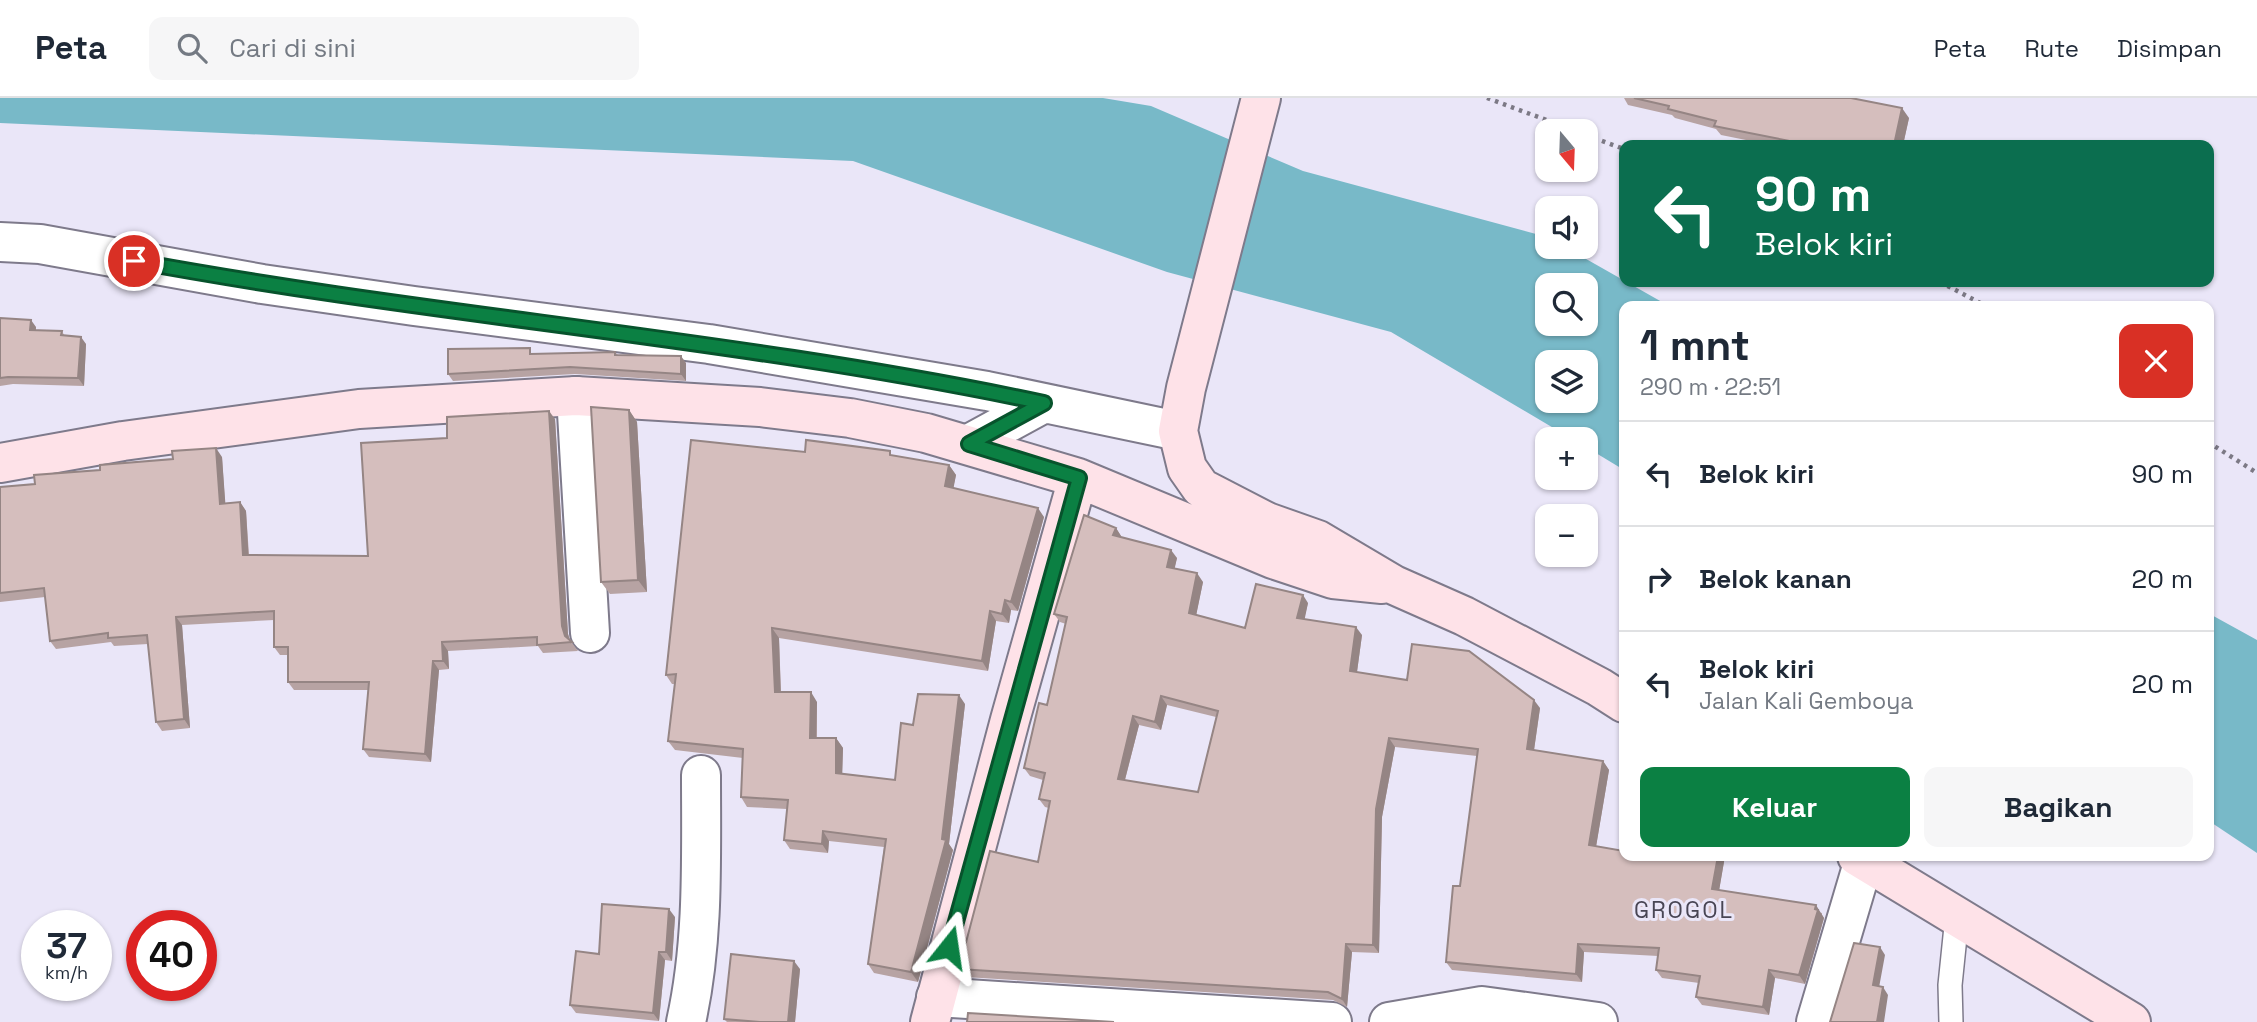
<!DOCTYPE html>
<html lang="id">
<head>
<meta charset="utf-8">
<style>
	:root { --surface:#fff; --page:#f6f6f7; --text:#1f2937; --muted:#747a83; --line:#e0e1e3; --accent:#0b8043 }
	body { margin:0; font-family:"Space Grotesk",sans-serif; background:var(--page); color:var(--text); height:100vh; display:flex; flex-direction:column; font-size:26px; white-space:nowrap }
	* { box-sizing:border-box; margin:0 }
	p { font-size:23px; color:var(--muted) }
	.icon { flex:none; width:38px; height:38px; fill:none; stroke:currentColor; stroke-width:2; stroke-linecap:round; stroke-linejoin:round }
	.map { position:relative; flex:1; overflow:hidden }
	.details { position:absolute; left:1619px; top:203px; width:595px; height:560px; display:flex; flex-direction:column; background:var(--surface); border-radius:14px; box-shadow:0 2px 5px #0004 }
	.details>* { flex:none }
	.top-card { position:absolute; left:1619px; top:42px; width:595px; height:147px; border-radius:14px; box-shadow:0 2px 5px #0004; background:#0b6e4f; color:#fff; overflow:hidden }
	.needle { width:46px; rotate:161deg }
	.controls { position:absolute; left:1535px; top:21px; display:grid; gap:14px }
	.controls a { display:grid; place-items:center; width:63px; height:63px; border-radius:14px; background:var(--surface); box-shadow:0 2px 5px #0004; font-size:35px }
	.speed { position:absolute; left:21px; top:812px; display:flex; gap:14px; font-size:35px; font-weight:700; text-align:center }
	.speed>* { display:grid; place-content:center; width:91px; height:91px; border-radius:50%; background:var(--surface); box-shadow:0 2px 5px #0004; line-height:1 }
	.speed small { font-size:18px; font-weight:400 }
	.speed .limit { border:10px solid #d22; background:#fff; color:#111 }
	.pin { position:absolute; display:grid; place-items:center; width:60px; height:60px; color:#fff; margin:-30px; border:4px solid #fff; border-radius:50%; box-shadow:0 2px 7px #0007 }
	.me { position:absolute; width:77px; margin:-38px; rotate:15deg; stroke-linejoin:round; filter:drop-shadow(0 0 5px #0008) }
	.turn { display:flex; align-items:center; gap:24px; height:147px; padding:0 21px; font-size:32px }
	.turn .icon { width:91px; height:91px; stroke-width:2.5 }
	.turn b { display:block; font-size:49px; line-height:60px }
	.round { display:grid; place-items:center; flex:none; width:74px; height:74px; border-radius:14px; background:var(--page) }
	.overview { display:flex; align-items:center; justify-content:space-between; height:119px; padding:0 21px }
	h1 { font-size:42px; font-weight:600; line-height:52px }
	.button { display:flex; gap:14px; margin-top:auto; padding:14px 21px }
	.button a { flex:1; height:80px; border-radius:14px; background:var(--accent); color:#fff; font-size:28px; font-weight:600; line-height:80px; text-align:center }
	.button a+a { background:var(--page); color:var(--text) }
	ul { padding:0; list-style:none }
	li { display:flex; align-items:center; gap:21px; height:105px; padding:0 21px; border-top:2px solid var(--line) }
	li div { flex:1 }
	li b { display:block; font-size:26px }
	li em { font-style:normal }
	header { display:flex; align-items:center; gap:42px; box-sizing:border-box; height:98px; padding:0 35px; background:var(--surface); border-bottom:2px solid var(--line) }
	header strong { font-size:33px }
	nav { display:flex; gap:38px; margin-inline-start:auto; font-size:24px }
	.search { width:490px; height:63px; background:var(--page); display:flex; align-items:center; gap:18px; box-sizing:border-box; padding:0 24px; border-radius:14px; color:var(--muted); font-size:26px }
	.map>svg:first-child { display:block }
</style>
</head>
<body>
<header>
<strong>Peta</strong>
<div class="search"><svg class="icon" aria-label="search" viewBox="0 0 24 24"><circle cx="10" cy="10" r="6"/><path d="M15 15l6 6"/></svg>Cari di sini</div>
<nav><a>Peta</a><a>Rute</a><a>Disimpan</a></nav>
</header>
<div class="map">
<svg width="2257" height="924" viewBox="0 0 2257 924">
	<rect width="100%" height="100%" fill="#eae6f8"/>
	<!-- water -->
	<path fill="#78b9c8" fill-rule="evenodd" d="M 0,0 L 1103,0 L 1151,8 L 1303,73 L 1547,139 L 1547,149 L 1565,149 L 1669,208 L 1624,208 L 1624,372 L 1586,349 L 1586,341 L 1572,341 L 1391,234 L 1167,174 L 853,63 L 0,25 ZM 1547,187 L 1586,187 L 1586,226 L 1547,226 ZM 1547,264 L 1586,264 L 1586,303 L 1547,303 Z
		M 2208,515 L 2257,542 L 2257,755 L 2209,723 Z"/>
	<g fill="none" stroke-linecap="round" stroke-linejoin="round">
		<!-- lane casing -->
		<g stroke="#7e7a8b" stroke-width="26">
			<path id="lane" d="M 1951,924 L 1950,887 L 1957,819"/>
		</g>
		<!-- street casing -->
		<g stroke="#7e7a8b" stroke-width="42">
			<path id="street" d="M 0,144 L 40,146 L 262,186 L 414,208 L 709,246 L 987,293 L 1178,333
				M 576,298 L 590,535
				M 969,346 L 1044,305
				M 936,899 L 1332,924
				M 686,924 C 704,843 701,760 701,677
				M 1389,924 L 1482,908 L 1598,924
				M 1816,924 L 1864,762"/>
		</g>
		<!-- secondary casing -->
		<g stroke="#7e7a8b" stroke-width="42">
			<path id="secondary" d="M 1261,0 L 1186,290 L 1178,333 L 1187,370 L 1201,390 L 1267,424 L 1318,442 L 1394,487 L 1464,518 L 1599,589 L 1624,605
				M 0,365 L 123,343 L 359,311 L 576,298 L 760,309 L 850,320 L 926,335 L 1078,380 L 1010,622 L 930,924
				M 1078,380 L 1273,461 L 1333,481 L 1382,486
				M 1857,758 L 2131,924"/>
		</g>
		<!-- path -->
		<path stroke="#7c7985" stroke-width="4.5" stroke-dasharray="3.5 5" stroke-linecap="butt" d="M 1487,0 L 1576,33
			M 1586,37 L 1624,51
			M 1940,184 L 1986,208
			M 2208,344 L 2257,375"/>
		<!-- lane -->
		<use href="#lane" stroke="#fff" stroke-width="23"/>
		<!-- street -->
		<use href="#street" stroke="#fff" stroke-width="38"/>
		<!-- secondary -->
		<use href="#secondary" stroke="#fee2e8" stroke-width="38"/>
	</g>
	<!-- wall -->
	<path fill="#b7a3a3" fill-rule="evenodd" d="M 1624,0 L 1851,0 L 1909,20 L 1903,47 L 1771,47 L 1721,37 L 1716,31 L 1675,20 L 1672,17 L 1628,7 Z
		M 0,220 L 36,229 L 36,233 L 62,233 L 64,237 L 86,246 L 84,288 L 13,286 L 0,288 Z
		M 615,254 L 618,257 L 686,265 L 686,283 L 575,276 L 453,283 L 448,276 L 534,256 Z
		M 629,312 L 637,324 L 647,494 L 610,496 L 601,484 Z
		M 555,321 L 568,536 L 570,542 L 578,553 L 543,555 L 538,548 L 448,553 L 449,571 L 439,572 L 431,664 L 369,659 L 363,651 L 368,592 L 294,592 L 288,584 L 288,557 L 280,557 L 274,549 L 274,522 L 182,527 L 190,630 L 162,633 L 156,624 L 148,546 L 114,548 L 111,544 L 56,551 L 50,543 L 45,499 L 0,504 L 0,389 L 35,386 L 100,372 L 222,359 L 225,405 L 240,404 L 246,413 L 249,457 L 368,458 L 447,340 Z
		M 805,354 L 893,358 L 949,367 L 956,377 L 953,390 L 1044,419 L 1018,513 L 1011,512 L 1009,525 L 996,523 L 988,573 L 779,540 L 781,594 L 817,604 L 817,640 L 836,640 L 843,650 L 842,676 L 895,682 L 913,627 L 965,606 L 949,746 L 953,752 L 918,884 L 874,875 L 868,866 L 884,749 L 829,743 L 828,755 L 790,751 L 784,742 L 787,711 L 747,709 L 741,699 L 743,660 L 675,652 L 668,643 L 675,586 L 672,586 L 666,577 Z
		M 1116,430 L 1121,438 L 1121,439 L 1177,460 L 1174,471 L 1203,484 L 1196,517 L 1245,530 L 1308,505 L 1304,521 L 1362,537 L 1357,574 L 1540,610 L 1534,652 L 1603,663 L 1609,672 L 1596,748 L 1668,760 L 1668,758 L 1725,758 L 1719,792 L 1822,815 L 1822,817 L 1824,820 L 1805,886 L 1775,880 L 1769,917 L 1702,907 L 1696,899 L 1699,885 L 1662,880 L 1656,872 L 1658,858 L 1584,854 L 1582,884 L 1452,872 L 1446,864 L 1460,788 L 1477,658 L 1395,649 L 1382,719 L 1379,855 L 1352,854 L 1347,909 L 1333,902 L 965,879 L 959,871 L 1038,764 L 1049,710 L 1045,709 L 1039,701 L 1043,682 L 1030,678 L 1024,670 L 1047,607 L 1066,526 L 1060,524 L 1054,516 ZM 1167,607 L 1216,619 L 1198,694 L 1125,682 L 1139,627 L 1161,632 Z
		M 675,819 L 672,863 L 665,862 L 659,923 L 576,915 L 570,907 L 599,856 Z
		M 800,871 L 795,924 L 727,924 L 724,921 Z"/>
	<!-- shaded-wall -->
	<path fill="#958584" d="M 1902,10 L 1909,20 L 1903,47 L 1894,47 Z
		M 31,222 L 36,229 L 35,240 L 30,232 Z
		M 81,239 L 86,246 L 84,288 L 78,280 Z
		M 681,258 L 686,265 L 686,283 L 681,276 Z
		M 629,312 L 637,324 L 647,494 L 638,482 Z
		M 549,313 L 555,321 L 568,536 L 571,546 L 565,538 L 562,528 Z
		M 216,350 L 222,359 L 226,414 L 220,406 Z
		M 949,367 L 956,377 L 952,398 L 945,388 Z
		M 240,404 L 246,413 L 249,466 L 243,457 Z
		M 1038,410 L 1044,419 L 1018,513 L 1011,504 Z
		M 1116,430 L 1121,438 L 1118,446 L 1113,437 Z
		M 1171,452 L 1177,460 L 1173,478 L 1167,469 Z
		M 1197,475 L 1203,484 L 1195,523 L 1189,515 Z
		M 1303,497 L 1308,505 L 1303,529 L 1297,520 Z
		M 1005,502 L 1011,512 L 1009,525 L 1002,516 Z
		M 990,513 L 996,523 L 988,573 L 982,563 Z
		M 176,519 L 182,527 L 190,630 L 184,621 Z
		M 1356,529 L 1362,537 L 1356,581 L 1350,573 Z
		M 772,530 L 779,540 L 781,603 L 775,594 Z
		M 442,544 L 448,553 L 449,571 L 443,563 Z
		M 433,563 L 439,572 L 431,664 L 425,656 Z
		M 811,594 L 817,604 L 816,650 L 810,640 Z
		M 959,597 L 965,606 L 949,746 L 953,752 L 918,884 L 911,874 L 942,741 Z
		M 1161,598 L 1167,607 L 1161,632 L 1155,624 Z
		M 1534,602 L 1540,610 L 1533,659 L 1527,651 Z
		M 1133,618 L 1139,627 L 1123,689 L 1118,681 Z
		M 836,640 L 843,650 L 842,684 L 836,675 Z
		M 1389,640 L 1395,649 L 1382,719 L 1379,855 L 1373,847 L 1376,711 Z
		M 1603,663 L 1609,672 L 1595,755 L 1589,747 Z
		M 823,733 L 829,743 L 828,755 L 822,746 Z
		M 1718,758 L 1725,758 L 1718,799 L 1712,791 Z
		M 1816,807 L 1824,820 L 1805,886 L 1799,877 Z
		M 669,811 L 675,819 L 672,863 L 666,854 Z
		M 1346,846 L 1352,854 L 1347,909 L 1342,901 Z
		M 1578,846 L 1584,854 L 1582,884 L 1576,876 Z
		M 1880,849 L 1885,857 L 1878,895 L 1873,887 Z
		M 659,854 L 665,862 L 659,923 L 653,915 Z
		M 794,863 L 800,871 L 795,924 L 788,924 Z
		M 1769,872 L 1775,880 L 1769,917 L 1763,909 Z
		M 1883,889 L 1888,897 L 1884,924 L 1877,924 Z"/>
	<!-- building -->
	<path fill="#d5bebd" stroke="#958584" stroke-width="2" fill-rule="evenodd" d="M 1634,0 L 1851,0 L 1902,10 L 1894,47 L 1866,47 L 1850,44 L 1849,47 L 1810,47 L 1714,28 L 1716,23 L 1668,11 L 1669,8 Z
		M 0,220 L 31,222 L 30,232 L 62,233 L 61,237 L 81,239 L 78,280 L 8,279 L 0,280 Z
		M 530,250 L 530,256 L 615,254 L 615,257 L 681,258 L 681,276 L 570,269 L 448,276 L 448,251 Z
		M 591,309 L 629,312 L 638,482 L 601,484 Z
		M 549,313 L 562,528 L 565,538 L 572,544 L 537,547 L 537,539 L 442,544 L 443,563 L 433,563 L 425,656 L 363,651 L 369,584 L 288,584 L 288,549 L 274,549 L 274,513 L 176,519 L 184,621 L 156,624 L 147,537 L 108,540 L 108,535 L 50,543 L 44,490 L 0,495 L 0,389 L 35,386 L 34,377 L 100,372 L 100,367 L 173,361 L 172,353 L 216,350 L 220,406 L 240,404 L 243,457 L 368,458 L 361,345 L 447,340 L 447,319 Z
		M 691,342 L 805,354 L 806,342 L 890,353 L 890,357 L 949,367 L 945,388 L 1038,410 L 1011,504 L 1005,502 L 1002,516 L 990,513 L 982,563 L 772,530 L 775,594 L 811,594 L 810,640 L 836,640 L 836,675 L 895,682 L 901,625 L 913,627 L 918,596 L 959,597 L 942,741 L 946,742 L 911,874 L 868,866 L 886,741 L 823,733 L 822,746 L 784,742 L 788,702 L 741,699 L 743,651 L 668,643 L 676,576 L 666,577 Z
		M 1084,417 L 1116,430 L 1113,437 L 1171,452 L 1167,469 L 1197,475 L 1189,515 L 1245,530 L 1256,486 L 1303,497 L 1297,520 L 1356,529 L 1350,573 L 1407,582 L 1412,546 L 1469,553 L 1534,602 L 1527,651 L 1603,663 L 1589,747 L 1624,753 L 1624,758 L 1654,758 L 1668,760 L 1668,758 L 1718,758 L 1712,791 L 1816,807 L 1815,811 L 1818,812 L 1799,877 L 1769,872 L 1763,909 L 1696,899 L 1700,878 L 1656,872 L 1659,850 L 1578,846 L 1576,876 L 1446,864 L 1453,788 L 1460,788 L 1478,651 L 1389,640 L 1376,711 L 1373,847 L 1346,846 L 1342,901 L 1328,894 L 959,871 L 990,753 L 1038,764 L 1050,703 L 1039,701 L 1045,675 L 1024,670 L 1039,605 L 1047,607 L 1067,519 L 1054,516 ZM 1161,598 L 1218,613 L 1198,694 L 1118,681 L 1133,618 L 1155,624 Z
		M 602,806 L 669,811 L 666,854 L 659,854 L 653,915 L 570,907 L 576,853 L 599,856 Z
		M 1854,845 L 1880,849 L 1873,887 L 1883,889 L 1877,924 L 1830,924 Z
		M 731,856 L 794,863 L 788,924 L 760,924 L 724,921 Z
		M 968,915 L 1114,924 L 967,924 Z"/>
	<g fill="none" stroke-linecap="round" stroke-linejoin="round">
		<!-- route casing -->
		<g stroke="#07532c" stroke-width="18">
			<path id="route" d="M 134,163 C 436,219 743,241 1044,305 L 969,346 L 1079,380 L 949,849"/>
		</g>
		<!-- route -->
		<use href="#route" stroke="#0b8043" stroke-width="12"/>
	</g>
	<g text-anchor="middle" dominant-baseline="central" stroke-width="6" stroke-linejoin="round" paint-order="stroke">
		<!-- quarter labels -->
		<g font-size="23" letter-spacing="2" fill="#484554" stroke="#eae6f8">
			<text x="1684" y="812">GROGOL</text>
		</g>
	</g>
</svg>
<div class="controls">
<a><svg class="needle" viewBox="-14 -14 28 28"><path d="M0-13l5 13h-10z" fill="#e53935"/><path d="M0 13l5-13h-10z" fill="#747a83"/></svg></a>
<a><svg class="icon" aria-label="sound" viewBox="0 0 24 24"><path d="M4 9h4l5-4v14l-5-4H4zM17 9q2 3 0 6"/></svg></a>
<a><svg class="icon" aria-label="search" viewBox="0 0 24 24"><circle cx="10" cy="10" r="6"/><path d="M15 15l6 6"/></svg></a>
<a><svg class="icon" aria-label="layers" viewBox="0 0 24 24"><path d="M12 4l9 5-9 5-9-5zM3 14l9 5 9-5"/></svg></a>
<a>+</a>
<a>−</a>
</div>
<div class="speed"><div>37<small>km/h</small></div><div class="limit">40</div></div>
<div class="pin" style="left:134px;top:163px;background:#d93025"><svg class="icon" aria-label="arrive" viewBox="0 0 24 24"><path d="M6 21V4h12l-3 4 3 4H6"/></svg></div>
<svg class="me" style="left:949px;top:849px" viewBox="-20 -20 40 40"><path d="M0-17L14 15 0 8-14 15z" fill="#0b8043" stroke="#fff" stroke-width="4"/></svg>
<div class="top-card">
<div class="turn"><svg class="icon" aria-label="left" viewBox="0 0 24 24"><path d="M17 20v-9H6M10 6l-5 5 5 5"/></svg><div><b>90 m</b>Belok kiri</div></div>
</div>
<section class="details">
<div class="overview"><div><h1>1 mnt</h1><p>290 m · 22:51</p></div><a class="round" style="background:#d93025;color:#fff"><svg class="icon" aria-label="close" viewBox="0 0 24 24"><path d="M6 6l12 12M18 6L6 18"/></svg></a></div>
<ul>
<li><svg class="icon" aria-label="left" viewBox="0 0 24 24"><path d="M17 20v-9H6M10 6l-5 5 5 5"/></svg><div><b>Belok kiri</b></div><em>90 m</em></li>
<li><svg class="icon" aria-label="right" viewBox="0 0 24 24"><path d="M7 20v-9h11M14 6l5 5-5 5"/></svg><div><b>Belok kanan</b></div><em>20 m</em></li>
<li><svg class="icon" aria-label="left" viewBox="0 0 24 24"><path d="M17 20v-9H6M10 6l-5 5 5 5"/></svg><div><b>Belok kiri</b><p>Jalan Kali Gemboya</p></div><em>20 m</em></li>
</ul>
<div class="button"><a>Keluar</a><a>Bagikan</a></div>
</section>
</div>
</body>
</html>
